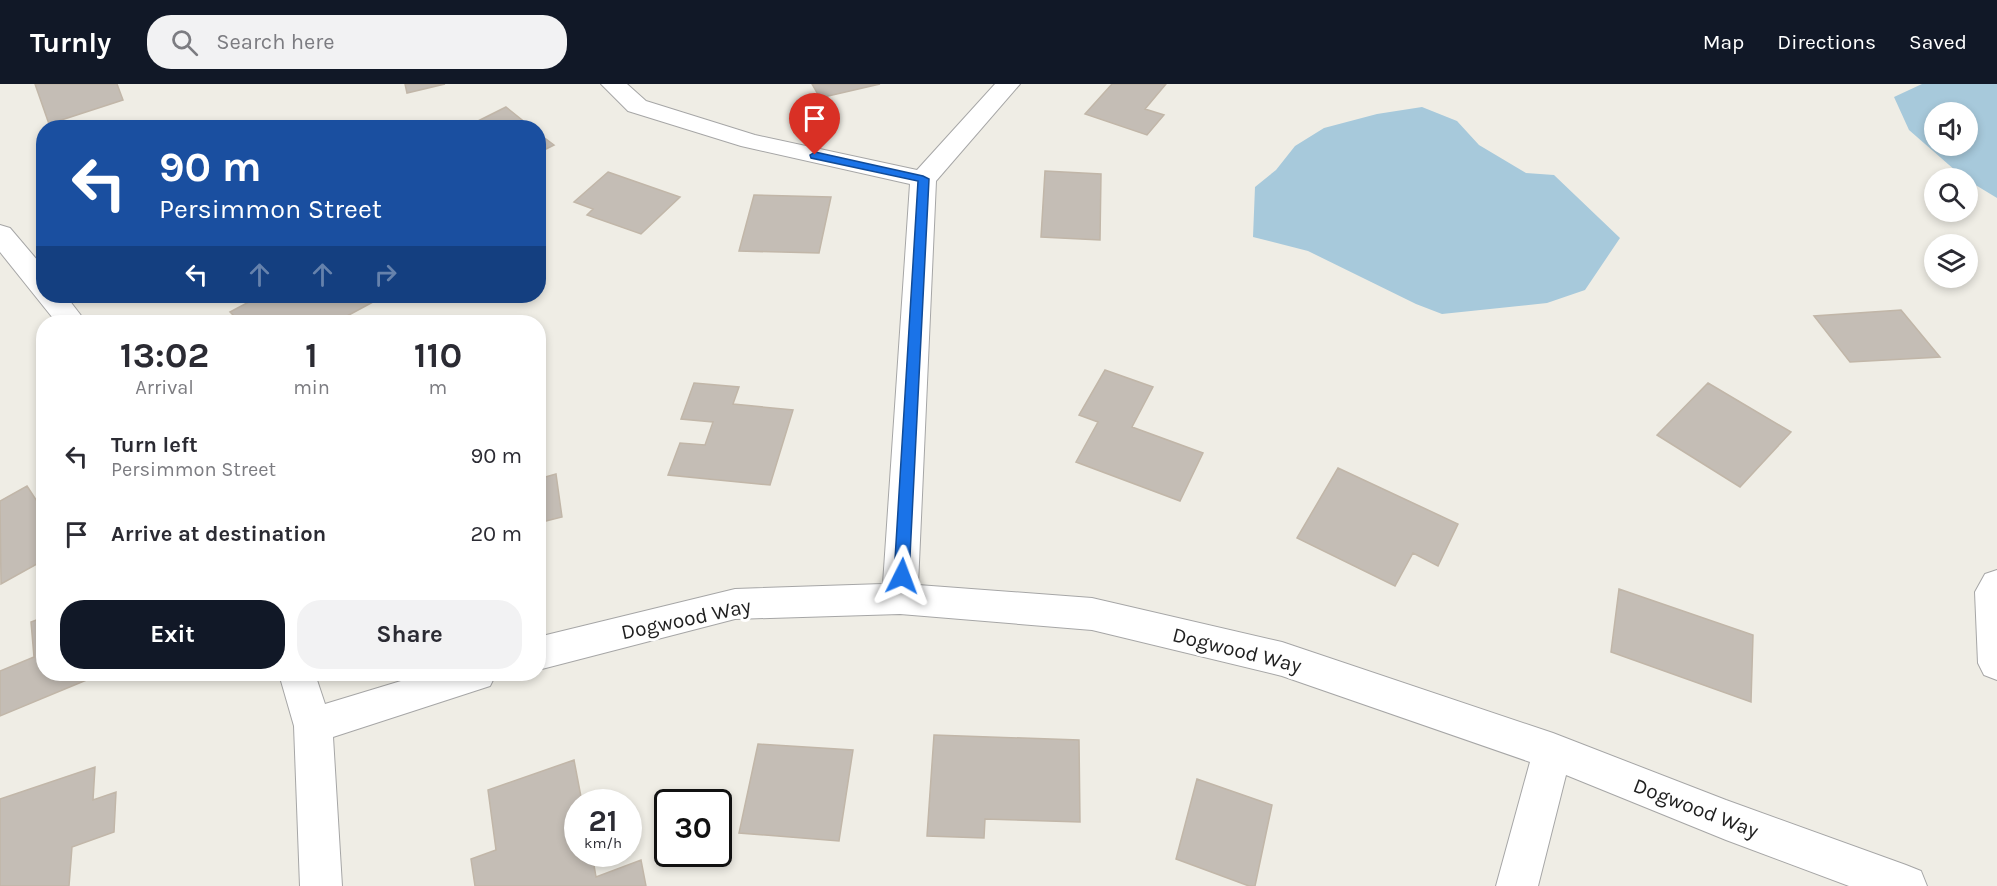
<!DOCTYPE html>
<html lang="en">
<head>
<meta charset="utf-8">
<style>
	:root { --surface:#fff; --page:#f2f2f3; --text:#2b2b33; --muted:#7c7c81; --accent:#111827 }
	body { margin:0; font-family:Karla,sans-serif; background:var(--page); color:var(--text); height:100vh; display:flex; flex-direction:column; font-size:22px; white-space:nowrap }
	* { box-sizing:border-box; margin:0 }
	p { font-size:20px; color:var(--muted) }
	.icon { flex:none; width:33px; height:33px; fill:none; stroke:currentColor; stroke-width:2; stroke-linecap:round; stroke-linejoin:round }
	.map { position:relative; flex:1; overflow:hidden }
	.drawer { position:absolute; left:36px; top:231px; width:510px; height:366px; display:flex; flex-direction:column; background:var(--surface); border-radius:24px; box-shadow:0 3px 9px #0003 }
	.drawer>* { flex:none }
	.banner { position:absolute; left:36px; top:36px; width:510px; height:183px; border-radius:24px; box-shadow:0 3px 9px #0003; background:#1a4fa0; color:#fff; overflow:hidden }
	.tools { position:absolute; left:1924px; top:18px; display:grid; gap:12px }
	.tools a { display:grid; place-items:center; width:54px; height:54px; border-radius:50%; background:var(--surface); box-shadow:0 3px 9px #0003; font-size:30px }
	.speed { position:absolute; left:564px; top:705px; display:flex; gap:12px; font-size:30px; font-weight:700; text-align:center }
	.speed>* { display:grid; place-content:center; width:78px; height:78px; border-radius:50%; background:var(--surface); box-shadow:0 3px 9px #0003; line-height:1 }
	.speed small { font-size:15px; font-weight:400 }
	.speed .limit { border:3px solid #111; border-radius:9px; background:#fff; color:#111 }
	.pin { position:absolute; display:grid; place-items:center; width:51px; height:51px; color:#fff; margin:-62px -26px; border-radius:50% 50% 50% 0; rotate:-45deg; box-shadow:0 0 6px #0007 }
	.pin .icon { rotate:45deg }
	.me { position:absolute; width:66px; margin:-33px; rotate:3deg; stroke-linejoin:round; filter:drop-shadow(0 0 4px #0008) }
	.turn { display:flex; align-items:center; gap:21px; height:126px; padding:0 24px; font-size:27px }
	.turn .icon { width:78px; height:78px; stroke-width:2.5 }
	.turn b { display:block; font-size:42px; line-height:51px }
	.lanes { display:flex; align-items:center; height:57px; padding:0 24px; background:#0003; justify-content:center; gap:30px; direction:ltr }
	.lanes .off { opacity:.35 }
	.eta { display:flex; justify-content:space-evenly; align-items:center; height:102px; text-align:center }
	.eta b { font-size:36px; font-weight:700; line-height:42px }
	.action { display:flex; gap:12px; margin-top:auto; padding:12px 24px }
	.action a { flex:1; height:69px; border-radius:24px; background:var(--accent); color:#fff; font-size:24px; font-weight:700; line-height:69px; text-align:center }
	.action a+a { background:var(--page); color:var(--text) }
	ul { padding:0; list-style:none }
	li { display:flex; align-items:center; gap:18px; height:78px; padding:0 24px }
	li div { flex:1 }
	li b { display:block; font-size:22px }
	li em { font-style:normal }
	header { display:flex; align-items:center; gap:36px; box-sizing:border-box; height:84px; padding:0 30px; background:var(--accent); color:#fff }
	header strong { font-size:28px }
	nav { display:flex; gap:33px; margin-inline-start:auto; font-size:21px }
	.search { width:420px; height:54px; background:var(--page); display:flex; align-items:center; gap:15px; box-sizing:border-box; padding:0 21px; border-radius:24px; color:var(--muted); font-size:22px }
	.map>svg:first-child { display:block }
</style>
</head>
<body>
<header>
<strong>Turnly</strong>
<div class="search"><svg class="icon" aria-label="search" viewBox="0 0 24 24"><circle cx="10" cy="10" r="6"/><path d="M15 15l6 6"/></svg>Search here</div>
<nav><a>Map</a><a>Directions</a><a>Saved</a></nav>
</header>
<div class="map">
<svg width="1997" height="802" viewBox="0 0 1997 802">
	<rect width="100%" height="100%" fill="#efede5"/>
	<!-- water -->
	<path fill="#a7c9db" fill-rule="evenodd" d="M 1922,0 L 1997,0 L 1997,114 L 1964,94 L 1909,46 L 1894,13 ZM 1935,28 L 1968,28 L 1968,62 L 1935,62 Z
		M 1422,23 L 1457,37 L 1479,61 L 1526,89 L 1554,91 L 1620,154 L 1585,206 L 1547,219 L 1442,230 L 1416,220 L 1308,167 L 1253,153 L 1255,103 L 1276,86 L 1295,62 L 1324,44 L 1377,30 Z"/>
	<!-- building -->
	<path fill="#c4bdb5" stroke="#c1b6a8" stroke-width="1.5" d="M 35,0 L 117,0 L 123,16 L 49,40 Z
		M 405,0 L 445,0 L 407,9 Z
		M 812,0 L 880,0 L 820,14 Z
		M 1112,0 L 1166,0 L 1145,25 L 1164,31 L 1147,51 L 1085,30 Z
		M 506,23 L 532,44 L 466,43 Z
		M 538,49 L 554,61 L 538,69 Z
		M 1045,87 L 1101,90 L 1100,156 L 1041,153 Z
		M 608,88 L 680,113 L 641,150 L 587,131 L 593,125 L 574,118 Z
		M 754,111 L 831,113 L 819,169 L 739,167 Z
		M 260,212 L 384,212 L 336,238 L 284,238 L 280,234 L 272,238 L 240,238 L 230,228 Z
		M 1901,226 L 1940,273 L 1850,278 L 1814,232 Z
		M 1105,286 L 1153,303 L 1132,343 L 1203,369 L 1180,417 L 1076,378 L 1098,338 L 1079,331 Z
		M 694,299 L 739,303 L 733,320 L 793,326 L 770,401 L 668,391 L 680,359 L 705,361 L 713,338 L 681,335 Z
		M 1708,299 L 1791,348 L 1740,403 L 1657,351 Z
		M 1338,384 L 1458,440 L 1438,482 L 1413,469 L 1395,502 L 1297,454 Z
		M 556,390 L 562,433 L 538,439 L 538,395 Z
		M 27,402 L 44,428 L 44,476 L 1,500 L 0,417 Z
		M 1619,505 L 1753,551 L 1751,618 L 1611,568 Z
		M 44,533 L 44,590 L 101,590 L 0,632 L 0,587 L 34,573 L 31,538 Z
		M 934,651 L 1079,656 L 1080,738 L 985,735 L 984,754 L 927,752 Z
		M 758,660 L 853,666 L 839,757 L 739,749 Z
		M 574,676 L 582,718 L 578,718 L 578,770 L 592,770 L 596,793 L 641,776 L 646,802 L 475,802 L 471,775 L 496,766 L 488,706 Z
		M 95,683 L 93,716 L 116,708 L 114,748 L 72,763 L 69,802 L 0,802 L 0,715 Z
		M 1197,695 L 1272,721 L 1255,802 L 1249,802 L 1176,775 Z"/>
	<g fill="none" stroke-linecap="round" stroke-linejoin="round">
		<!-- street casing -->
		<g stroke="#a6a6a6" stroke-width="2">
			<path id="street" d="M 601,0 L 627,0 L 646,17 L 755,51 L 917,86 L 995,0 L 1020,0 L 936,97 L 918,501 L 1092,514 L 1282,558 L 1553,649 L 1726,716 L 1906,781 L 1921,787 L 1927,802 L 1849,802 L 1726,756 L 1566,691 L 1538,802 L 1496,802 L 1530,678 L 1282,592 L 1092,546 L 900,530 L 735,535 L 538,586 L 538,553 L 735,505 L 883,500 L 910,100 L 741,62 L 628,27 Z
				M 0,141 L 10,144 L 44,184 L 44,212 L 66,212 L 86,238 L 56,238 L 0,168 Z
				M 1997,486 L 1997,596 L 1984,591 L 1978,579 L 1975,508 L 1985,490 Z
				M 279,590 L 315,590 L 325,620 L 424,590 L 496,590 L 490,602 L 333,653 L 342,802 L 300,802 L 294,642 Z"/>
		</g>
		<!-- street -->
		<use href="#street" fill="#fff" fill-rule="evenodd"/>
	</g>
	<!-- route -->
	<path fill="#1a73e8" stroke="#114b97" stroke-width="1.5" d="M 815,68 L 923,92 L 929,95 L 909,492 L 907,496 L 902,498 L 897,496 L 894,492 L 918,97 L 811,74 L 810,71 Z"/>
	<g text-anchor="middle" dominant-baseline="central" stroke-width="6" stroke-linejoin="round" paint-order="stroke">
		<!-- street labels -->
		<g font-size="21" fill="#1f1f1f" stroke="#fff">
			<text transform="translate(686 535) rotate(-12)">Dogwood Way</text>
			<text transform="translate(1237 566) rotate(14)">Dogwood Way</text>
			<text transform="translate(1696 724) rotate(21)">Dogwood Way</text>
		</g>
	</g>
</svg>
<div class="tools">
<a><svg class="icon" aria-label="sound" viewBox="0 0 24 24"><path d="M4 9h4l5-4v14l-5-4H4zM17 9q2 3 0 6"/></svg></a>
<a><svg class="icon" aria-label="search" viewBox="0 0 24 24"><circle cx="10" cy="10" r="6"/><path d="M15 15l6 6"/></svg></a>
<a><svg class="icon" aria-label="layers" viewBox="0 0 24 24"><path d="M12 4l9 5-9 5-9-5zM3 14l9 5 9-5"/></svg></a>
</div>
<div class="speed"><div>21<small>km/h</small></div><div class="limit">30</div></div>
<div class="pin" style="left:815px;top:71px;background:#d93025"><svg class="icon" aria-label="arrive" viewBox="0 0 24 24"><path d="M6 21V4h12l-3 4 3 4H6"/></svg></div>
<svg class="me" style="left:902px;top:492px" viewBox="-20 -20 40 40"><path d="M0-17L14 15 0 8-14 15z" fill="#1a73e8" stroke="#fff" stroke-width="4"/></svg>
<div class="banner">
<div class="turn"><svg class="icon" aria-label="left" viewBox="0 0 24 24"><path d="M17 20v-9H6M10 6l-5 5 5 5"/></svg><div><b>90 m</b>Persimmon Street</div></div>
<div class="lanes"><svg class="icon" aria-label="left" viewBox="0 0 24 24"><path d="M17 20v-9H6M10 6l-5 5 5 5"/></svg><svg class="icon off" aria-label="ahead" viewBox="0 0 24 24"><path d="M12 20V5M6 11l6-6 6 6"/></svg><svg class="icon off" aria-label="ahead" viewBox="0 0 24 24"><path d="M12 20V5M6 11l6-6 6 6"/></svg><svg class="icon off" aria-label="right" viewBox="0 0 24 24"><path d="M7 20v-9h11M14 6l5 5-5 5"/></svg></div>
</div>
<section class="drawer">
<div class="eta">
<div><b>13:02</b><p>Arrival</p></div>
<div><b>1</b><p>min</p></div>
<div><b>110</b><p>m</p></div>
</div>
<ul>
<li><svg class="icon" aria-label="left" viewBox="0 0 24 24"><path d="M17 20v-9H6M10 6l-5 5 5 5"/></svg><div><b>Turn left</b><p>Persimmon Street</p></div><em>90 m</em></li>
<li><svg class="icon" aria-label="arrive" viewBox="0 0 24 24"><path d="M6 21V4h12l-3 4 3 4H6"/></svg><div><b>Arrive at destination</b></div><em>20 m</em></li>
</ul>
<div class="action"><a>Exit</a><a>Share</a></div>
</section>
</div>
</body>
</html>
